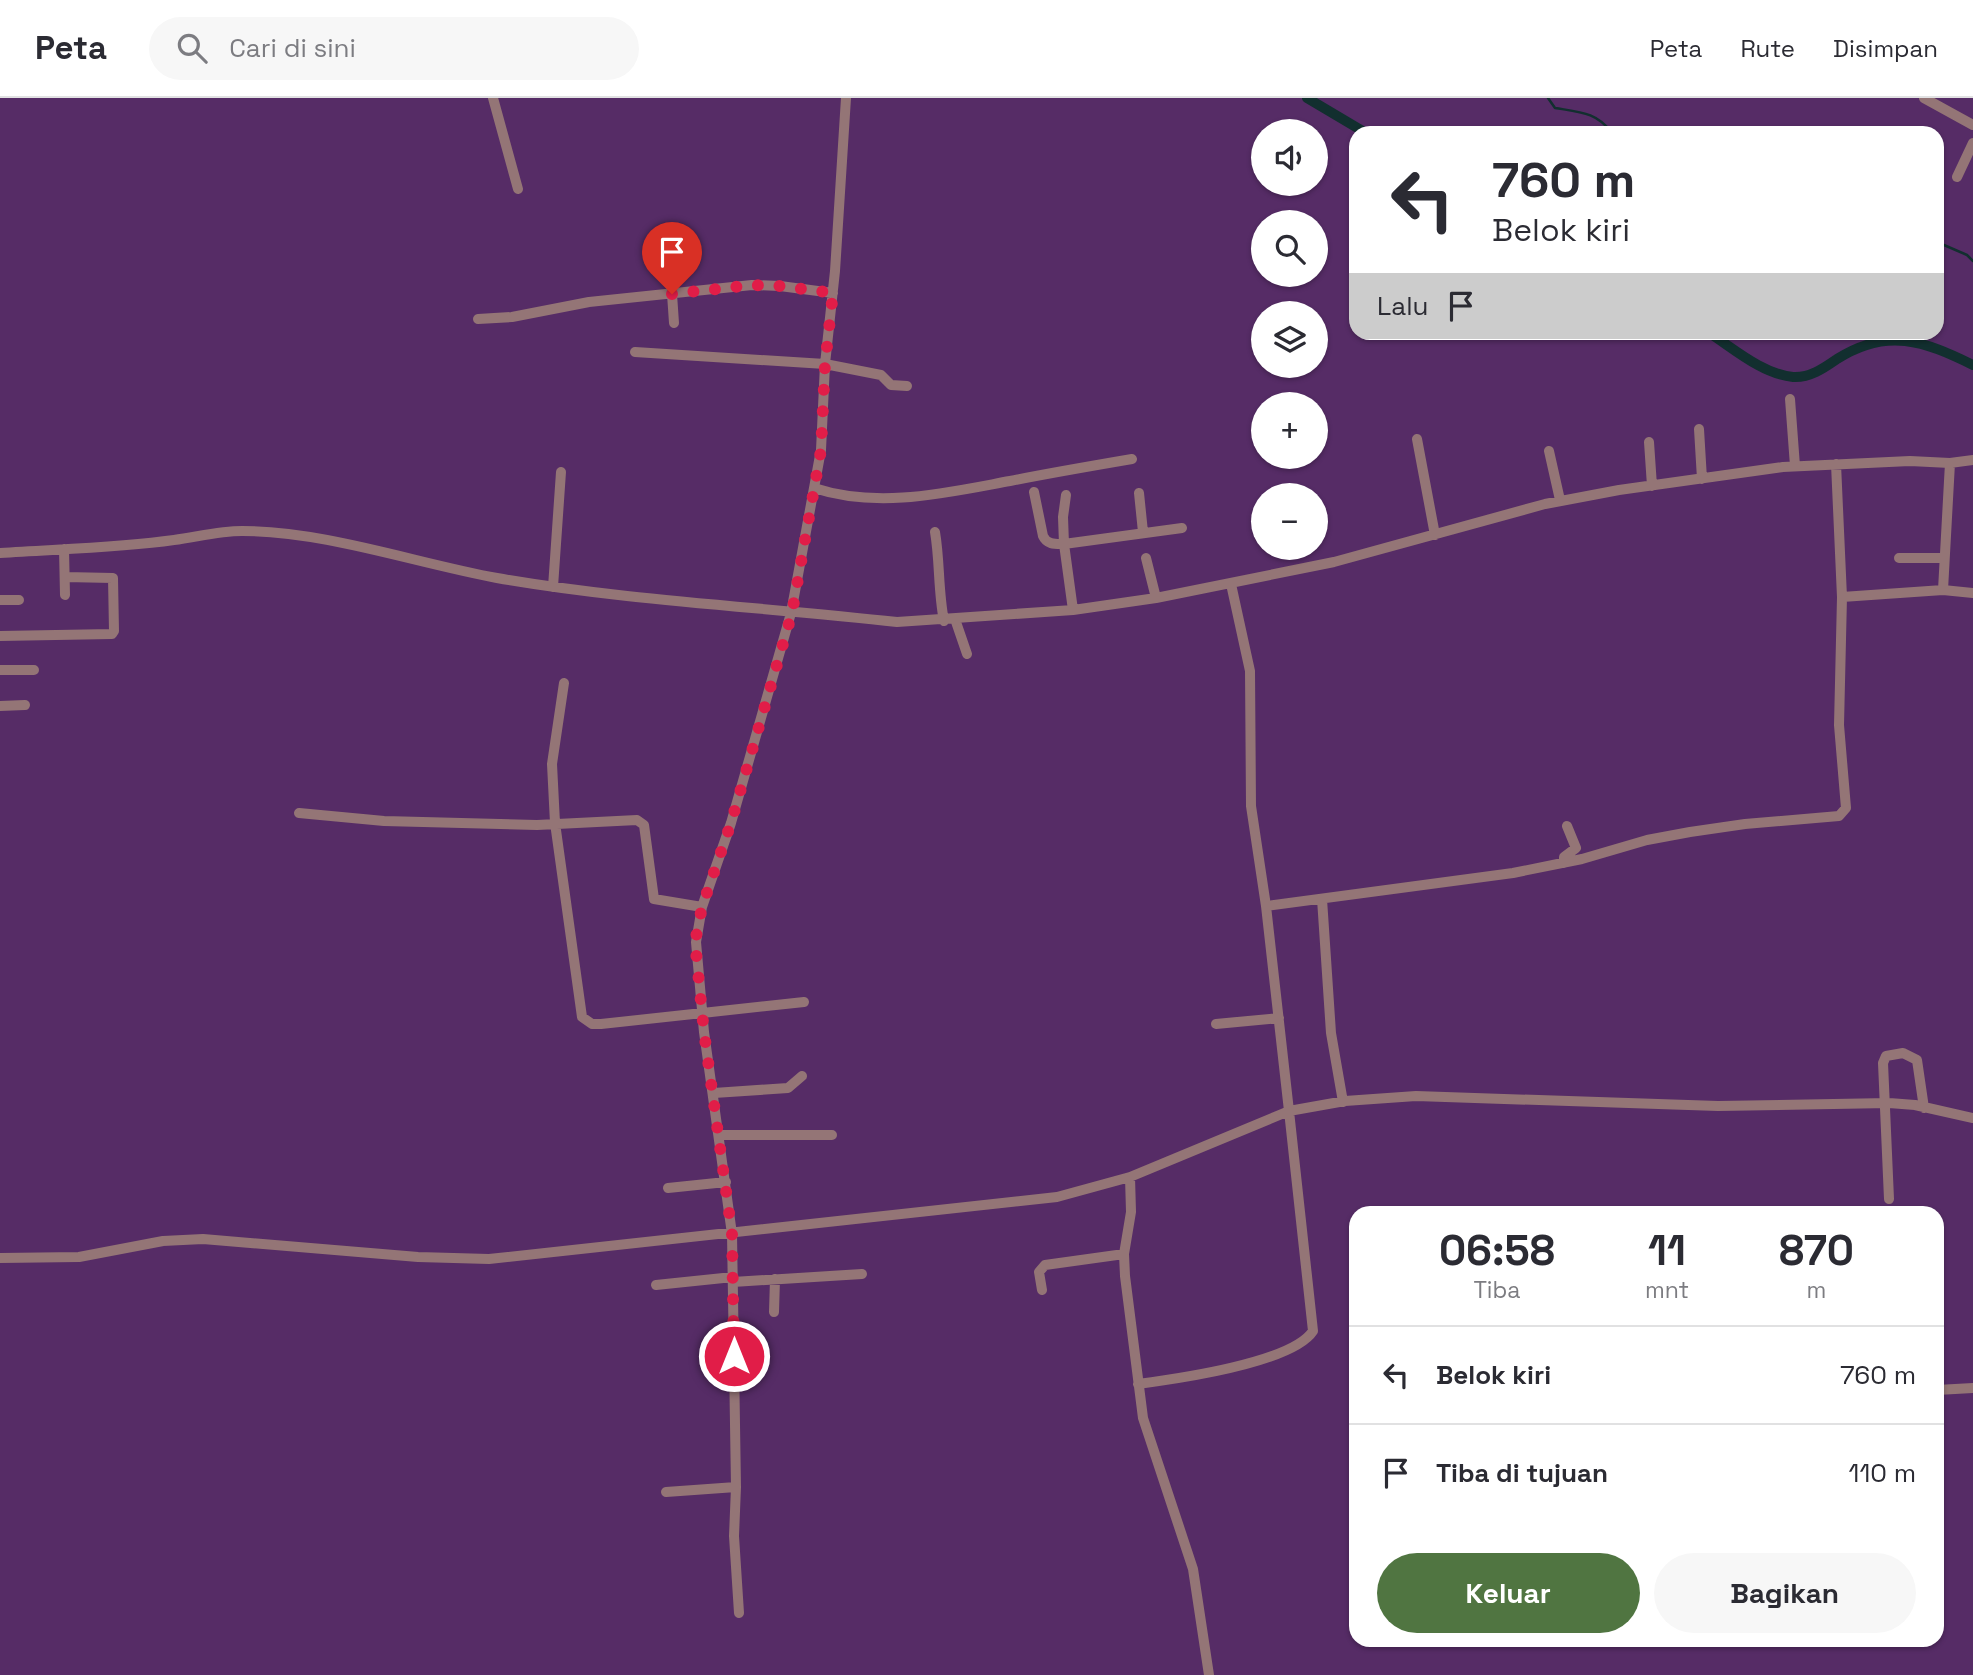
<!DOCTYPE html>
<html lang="id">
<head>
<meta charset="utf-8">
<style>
	:root { --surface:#fff; --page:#f7f7f7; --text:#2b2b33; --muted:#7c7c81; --line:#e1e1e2; --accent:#507541 }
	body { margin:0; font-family:"Space Grotesk",sans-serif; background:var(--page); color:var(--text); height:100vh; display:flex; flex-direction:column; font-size:26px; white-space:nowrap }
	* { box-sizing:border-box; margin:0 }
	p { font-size:23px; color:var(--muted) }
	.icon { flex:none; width:38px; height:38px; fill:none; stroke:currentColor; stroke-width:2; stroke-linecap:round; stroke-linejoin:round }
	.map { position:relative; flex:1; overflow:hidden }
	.details { position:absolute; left:1349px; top:1108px; width:595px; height:441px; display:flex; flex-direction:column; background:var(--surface); border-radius:21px; box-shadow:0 2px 5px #0004 }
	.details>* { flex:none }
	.guide { position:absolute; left:1349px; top:28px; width:595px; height:214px; border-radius:21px; box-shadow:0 2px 5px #0004; background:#fff; color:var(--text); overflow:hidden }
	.fabs { position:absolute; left:1251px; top:21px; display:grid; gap:14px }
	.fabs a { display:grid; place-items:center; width:77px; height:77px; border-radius:50%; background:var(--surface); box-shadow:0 2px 5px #0004; font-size:35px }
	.pin { position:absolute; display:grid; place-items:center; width:60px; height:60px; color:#fff; margin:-72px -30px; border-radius:50% 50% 50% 0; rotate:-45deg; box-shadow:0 0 7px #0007 }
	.pin .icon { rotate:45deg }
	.me { position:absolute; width:77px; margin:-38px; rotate:0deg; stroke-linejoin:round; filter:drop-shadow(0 0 5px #0008) }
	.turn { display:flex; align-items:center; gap:24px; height:147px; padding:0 28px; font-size:32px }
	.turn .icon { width:91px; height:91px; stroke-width:2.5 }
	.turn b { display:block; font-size:49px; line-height:60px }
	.then { display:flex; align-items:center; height:66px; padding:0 28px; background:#0003; gap:14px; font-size:26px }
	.eta { display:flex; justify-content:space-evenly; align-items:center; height:119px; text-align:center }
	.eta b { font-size:42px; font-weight:700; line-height:49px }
	.primary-button { display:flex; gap:14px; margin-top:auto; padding:14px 28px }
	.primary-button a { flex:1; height:80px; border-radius:42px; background:var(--accent); color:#fff; font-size:28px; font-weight:700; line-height:80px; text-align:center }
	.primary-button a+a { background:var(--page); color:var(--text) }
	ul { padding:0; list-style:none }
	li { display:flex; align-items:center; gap:21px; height:98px; padding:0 28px; border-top:2px solid var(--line) }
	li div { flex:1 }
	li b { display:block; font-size:26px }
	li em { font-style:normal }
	header { display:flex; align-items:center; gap:42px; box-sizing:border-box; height:98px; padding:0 35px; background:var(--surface); border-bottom:2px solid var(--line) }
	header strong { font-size:33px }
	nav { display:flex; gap:38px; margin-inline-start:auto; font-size:24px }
	.search { width:490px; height:63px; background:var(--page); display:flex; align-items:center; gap:18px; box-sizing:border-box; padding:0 24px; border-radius:38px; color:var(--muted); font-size:26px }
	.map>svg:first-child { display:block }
</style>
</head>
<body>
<header>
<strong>Peta</strong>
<div class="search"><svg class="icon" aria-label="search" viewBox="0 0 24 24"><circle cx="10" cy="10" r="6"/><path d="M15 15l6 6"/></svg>Cari di sini</div>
<nav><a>Peta</a><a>Rute</a><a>Disimpan</a></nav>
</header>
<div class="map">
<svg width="1973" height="1577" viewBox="0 0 1973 1577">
	<rect width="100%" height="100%" fill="#562c66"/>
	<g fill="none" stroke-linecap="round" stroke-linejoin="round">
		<!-- stream -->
		<path stroke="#122f2f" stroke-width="2.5" d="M 1548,0 L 1555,10 C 1579,14 1597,14 1612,35
			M 1937,144 L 1967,157 L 1973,163"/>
		<!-- canal -->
		<path stroke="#122f2f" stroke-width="10" d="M 1307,0 L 1366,35
			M 1708,234 C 1733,250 1762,276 1793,279 C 1810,280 1824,270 1837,261 C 1887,229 1924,243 1973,267"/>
		<!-- minor -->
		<path stroke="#947576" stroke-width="10" d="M 493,0 L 518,91
			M 1924,0 L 1973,27
			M 1957,79 L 1973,45
			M 672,196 L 674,225
			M 478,221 L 512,219 L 589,204 L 752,187 L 780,188 L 833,195
			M 635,254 L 825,266 L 881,277 L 891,287 L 907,288
			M 1790,301 L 1795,368
			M 1699,331 L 1702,381
			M 1417,341 L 1435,437
			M 1649,344 L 1652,388
			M 1549,353 L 1560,402
			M 814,390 C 878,411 945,395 1010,383 C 1050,375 1091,368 1132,361
			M 1034,394 L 1043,438 C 1047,447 1056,446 1064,446 L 1063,419 L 1066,397
			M 1139,395 L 1143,434
			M 935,434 C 940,463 938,493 944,523
			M 64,451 L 65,497
			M 0,455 C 58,451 117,450 174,442 C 197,439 219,433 242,433 C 325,433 415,465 497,480 C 629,503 764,509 897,524 L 1073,512 L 1156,500 L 1334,464 L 1545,406 L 1619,392 L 1783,369 L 1910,363 L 1950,365 L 1973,362
			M 1146,460 L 1156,500
			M 1899,460 L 1944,460
			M 553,489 L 561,374
			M 1943,492 L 1950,365
			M 1842,499 L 1943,492 L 1973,495
			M 0,502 L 19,502
			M 1073,512 L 1064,446 L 1182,430
			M 955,521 L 967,556
			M 0,538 L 112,536 L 114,533 L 113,480 L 65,479
			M 0,572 L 34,572
			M 564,585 L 552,666 L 555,725 L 582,919 L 592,926 L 601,926 L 804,904
			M 0,608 L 25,607
			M 299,715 L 384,723 L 537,727 L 637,722 L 644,727 L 654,801 L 702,809
			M 1564,765 L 1564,759 L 1576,750 L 1567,728
			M 1322,801 L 1331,935 L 1343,1004
			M 1266,808 L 1513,775 L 1582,761 L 1647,742 L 1690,734 L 1745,726 L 1839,718 L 1846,710 L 1839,627 L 1842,499 L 1836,366
			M 1216,926 L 1279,920
			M 714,995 L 788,990 L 802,978
			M 719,1037 L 832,1037
			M 668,1090 L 726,1084
			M 1889,1101 L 1883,965 L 1886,958 L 1903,955 L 1917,962 L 1924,1010
			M 0,1160 L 79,1159 L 163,1143 L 203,1141 L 418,1159 L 489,1161 L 1057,1099 L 1130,1079
			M 733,1184 L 862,1176
			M 656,1187 L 733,1179
			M 1042,1192 L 1039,1174 L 1045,1167 L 1124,1156
			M 774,1214 L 775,1181
			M 1138,1286 C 1176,1281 1292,1265 1313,1233 L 1289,1013 L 1345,1003 L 1416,998 L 1718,1008 L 1889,1005 L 1915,1007 L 1973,1020
			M 1937,1292 L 1973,1290
			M 736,1389 L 734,1438 L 739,1515
			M 666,1394 L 736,1389 L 732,1136 L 704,934 L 696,844 L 702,809 L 731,725 L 791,515 L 821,352 L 825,266 L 835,173 L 846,0
			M 1209,1577 L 1193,1471 L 1143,1320 L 1125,1178 L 1124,1156 L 1131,1114 L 1130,1079 L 1289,1013 L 1266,808 L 1251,708 L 1250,573 L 1231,486"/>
	</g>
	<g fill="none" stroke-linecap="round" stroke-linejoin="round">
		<!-- route -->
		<path stroke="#e11d48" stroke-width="12" stroke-dasharray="0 21.6" d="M 672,196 L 752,187 L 780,188 L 833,195 L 825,266 L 821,352 L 792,515 L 731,725 L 702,809 L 695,844 L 704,934 L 732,1136 L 734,1258"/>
	</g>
</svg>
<div class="fabs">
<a><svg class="icon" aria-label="sound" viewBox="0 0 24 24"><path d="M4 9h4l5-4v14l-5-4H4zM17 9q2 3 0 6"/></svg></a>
<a><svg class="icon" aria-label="search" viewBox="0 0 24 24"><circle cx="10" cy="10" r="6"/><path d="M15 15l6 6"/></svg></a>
<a><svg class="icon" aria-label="layers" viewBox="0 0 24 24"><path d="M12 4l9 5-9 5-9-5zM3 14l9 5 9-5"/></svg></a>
<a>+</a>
<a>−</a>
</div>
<div class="pin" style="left:672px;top:196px;background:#d93025"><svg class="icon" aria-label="arrive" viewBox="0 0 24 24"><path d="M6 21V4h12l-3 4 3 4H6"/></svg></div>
<svg class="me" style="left:734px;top:1258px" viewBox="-20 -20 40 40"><circle r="17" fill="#e11d48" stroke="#fff" stroke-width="3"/><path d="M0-11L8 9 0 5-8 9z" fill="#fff"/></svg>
<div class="guide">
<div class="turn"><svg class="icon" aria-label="left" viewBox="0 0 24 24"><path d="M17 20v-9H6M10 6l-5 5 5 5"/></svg><div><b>760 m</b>Belok kiri</div></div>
<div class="then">Lalu<svg class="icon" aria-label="arrive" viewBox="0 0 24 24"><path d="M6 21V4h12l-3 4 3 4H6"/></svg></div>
</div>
<section class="details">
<div class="eta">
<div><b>06:58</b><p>Tiba</p></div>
<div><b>11</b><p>mnt</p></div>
<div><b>870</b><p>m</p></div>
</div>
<ul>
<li><svg class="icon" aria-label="left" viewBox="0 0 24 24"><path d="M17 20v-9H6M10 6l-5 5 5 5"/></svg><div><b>Belok kiri</b></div><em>760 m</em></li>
<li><svg class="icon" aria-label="arrive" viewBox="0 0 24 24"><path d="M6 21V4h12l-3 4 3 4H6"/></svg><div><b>Tiba di tujuan</b></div><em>110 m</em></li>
</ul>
<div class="primary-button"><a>Keluar</a><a>Bagikan</a></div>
</section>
</div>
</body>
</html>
